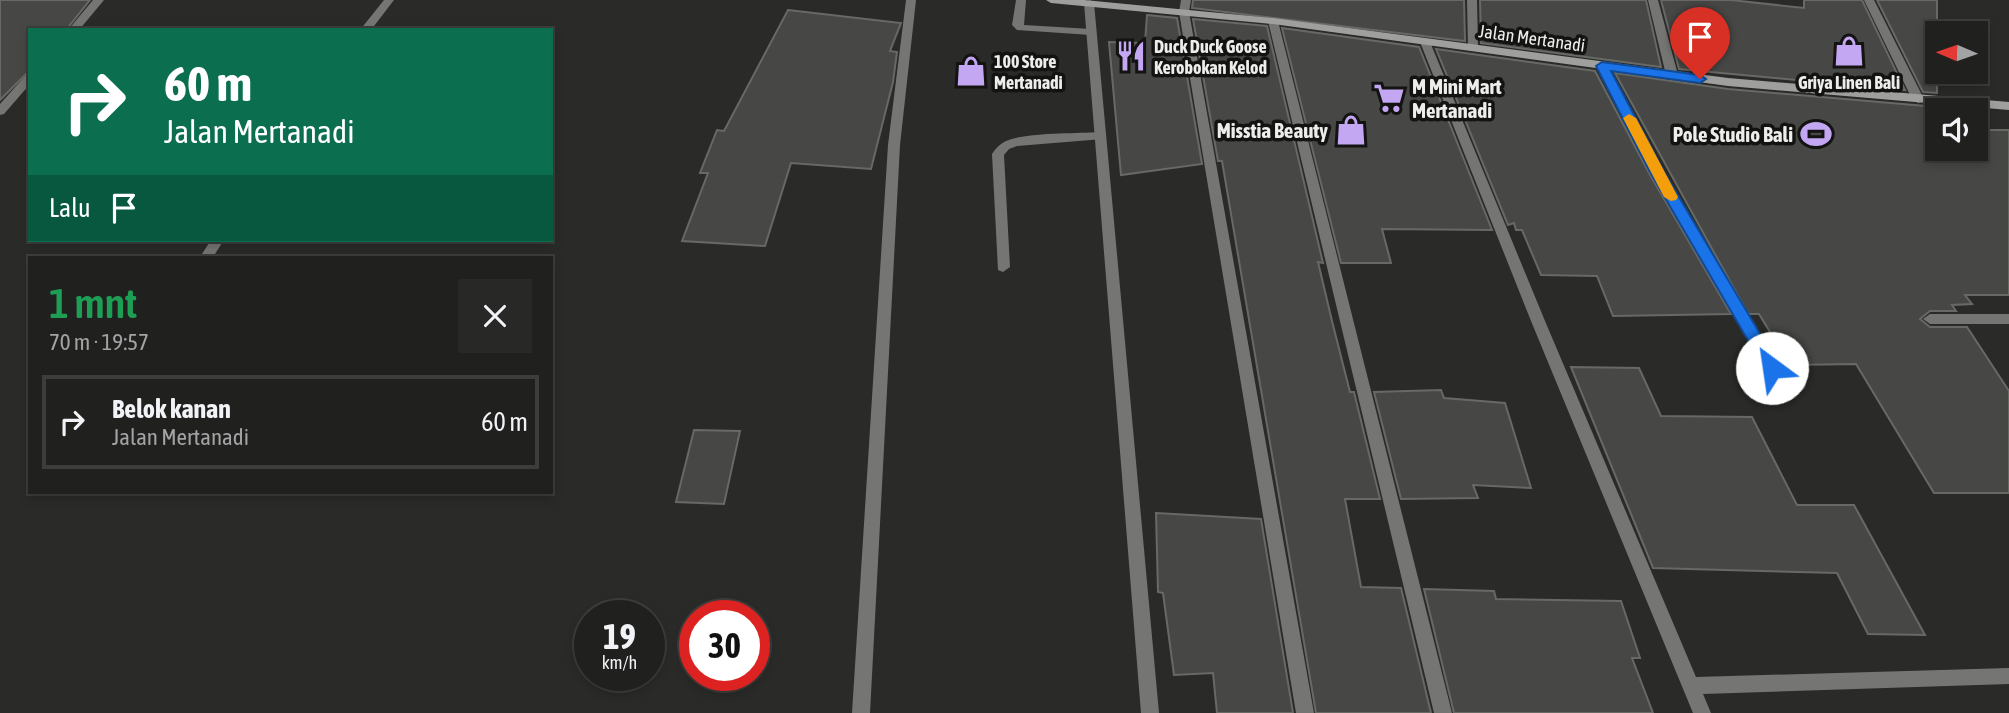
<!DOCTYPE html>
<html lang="id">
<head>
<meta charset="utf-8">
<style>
	:root { --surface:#20201e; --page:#282827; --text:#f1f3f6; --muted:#a2a3a4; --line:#3d3e3c }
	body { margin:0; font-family:"Asap Condensed",sans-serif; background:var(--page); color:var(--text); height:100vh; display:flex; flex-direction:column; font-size:26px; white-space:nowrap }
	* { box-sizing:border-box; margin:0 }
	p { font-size:23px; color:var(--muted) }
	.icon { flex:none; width:38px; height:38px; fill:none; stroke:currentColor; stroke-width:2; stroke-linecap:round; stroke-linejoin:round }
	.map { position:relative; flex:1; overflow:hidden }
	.sheet { position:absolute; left:28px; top:256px; width:525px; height:238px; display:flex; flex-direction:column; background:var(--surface); border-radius:0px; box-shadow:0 4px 10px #0003,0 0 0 2px var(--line) }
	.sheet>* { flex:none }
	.top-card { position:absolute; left:28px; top:28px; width:525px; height:214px; border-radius:0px; box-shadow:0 4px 10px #0003,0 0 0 2px var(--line); background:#0b6e4f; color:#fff; overflow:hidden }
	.needle { width:46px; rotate:272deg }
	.buttons { position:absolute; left:1925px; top:21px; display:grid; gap:14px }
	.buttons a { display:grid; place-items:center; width:63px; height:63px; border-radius:0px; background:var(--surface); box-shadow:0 4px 10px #0003,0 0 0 2px var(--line); font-size:35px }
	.speed { position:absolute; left:574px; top:600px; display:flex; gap:14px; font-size:35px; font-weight:700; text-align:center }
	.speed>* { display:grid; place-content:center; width:91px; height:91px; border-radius:50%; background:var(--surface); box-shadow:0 4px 10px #0003,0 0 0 2px var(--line); line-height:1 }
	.speed small { font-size:18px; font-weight:400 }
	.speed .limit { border:10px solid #d22; background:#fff; color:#111 }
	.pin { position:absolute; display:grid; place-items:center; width:60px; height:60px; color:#fff; margin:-72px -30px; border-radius:50% 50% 50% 0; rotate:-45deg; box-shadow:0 0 7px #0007 }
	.pin .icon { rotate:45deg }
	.me { position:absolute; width:77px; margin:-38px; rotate:329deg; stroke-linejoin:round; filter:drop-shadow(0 0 5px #0008) }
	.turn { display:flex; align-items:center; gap:24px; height:147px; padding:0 21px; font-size:32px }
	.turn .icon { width:91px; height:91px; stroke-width:2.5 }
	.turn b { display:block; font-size:49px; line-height:60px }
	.then { display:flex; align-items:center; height:66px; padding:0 21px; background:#0003; gap:14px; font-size:26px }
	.round { display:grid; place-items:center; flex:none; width:74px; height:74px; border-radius:0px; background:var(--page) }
	.headline { display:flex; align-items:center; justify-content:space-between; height:119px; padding:0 21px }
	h1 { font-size:42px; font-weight:600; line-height:52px; color:#1e9e55 }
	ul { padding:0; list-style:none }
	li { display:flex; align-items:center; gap:21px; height:94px; margin:0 14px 10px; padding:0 7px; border:4px solid var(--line); border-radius:0px }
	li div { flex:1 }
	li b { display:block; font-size:26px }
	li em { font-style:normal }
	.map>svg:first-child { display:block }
</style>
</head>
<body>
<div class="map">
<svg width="2009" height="713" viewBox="0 0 2009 713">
	<rect width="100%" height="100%" fill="#2a2b28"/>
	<!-- building -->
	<path fill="#474845" stroke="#676965" stroke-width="2" d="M 0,0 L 90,0 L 66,30 L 30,30 L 30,70 L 0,100 Z
		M 1193,0 L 1464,0 L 1465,41 L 1192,8 Z
		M 1480,0 L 1646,0 L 1661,67 L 1481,43 Z
		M 1661,0 L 1731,0 L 1804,8 L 1804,0 L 1862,0 L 1905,90 L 1679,69 Z
		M 1877,0 L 1937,0 L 1937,93 L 1923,92 Z
		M 788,10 L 901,23 L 890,51 L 897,52 L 893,82 L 871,169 L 791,163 L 765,246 L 682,241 L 708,173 L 700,173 L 717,130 L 724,131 Z
		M 1147,15 L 1177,18 L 1202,164 L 1121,175 L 1109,42 L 1145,43 Z
		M 1193,19 L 1267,26 L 1323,263 L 1318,262 L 1332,321 L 1350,392 L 1354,392 L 1380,499 L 1345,499 L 1361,587 L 1401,588 L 1431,713 L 1316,713 L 1222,161 L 1218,161 Z
		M 1282,28 L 1419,47 L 1492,230 L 1382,229 L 1391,263 L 1341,263 Z
		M 1436,49 L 1595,71 L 1649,173 L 1731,314 L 1613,316 L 1597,276 L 1541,275 L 1522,230 L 1516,230 L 1514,223 L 1508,225 Z
		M 1615,73 L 1728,89 L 1949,108 L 1951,110 L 1937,110 L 1937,149 L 1976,149 L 1976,130 L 2009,130 L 2009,295 L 1965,295 L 1972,304 L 1952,305 L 1956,311 L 1930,311 L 1920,319 L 1930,327 L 1967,327 L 2009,391 L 2009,493 L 1934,493 L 1856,364 L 1790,365 L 1759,314 L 1748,314 Z
		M 1571,367 L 1639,368 L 1661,416 L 1752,417 L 1797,505 L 1854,505 L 1925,635 L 1868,634 L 1837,573 L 1653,568 Z
		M 1441,390 L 1444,398 L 1505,403 L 1531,488 L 1473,485 L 1478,498 L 1401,499 L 1374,392 Z
		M 694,430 L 740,431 L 724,504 L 676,502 Z
		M 1156,513 L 1261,519 L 1293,713 L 1217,713 L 1213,673 L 1174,675 L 1163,593 L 1158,592 Z
		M 1424,589 L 1494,591 L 1496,599 L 1621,601 L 1640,658 L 1632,658 L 1653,713 L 1454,713 Z"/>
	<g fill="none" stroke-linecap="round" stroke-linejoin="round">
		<!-- lane -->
		<path fill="#757674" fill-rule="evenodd" d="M 1016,0 L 1026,0 L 1024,25 L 1091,29 L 1096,32 L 1091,35 L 1017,30 L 1012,25 Z
			M 1099,132 L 1105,136 L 1103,139 L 1017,146 L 1009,149 L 1004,155 L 1010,267 L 1003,272 L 998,270 L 992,154 C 995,149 999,145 1004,142 C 1022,132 1076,134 1099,132 Z"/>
		<!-- street -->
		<path fill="#757674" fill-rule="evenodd" d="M 93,0 L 104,0 L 79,30 L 68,30 Z
			M 384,0 L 394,0 L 371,30 L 360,30 Z
			M 906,0 L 916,0 L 900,145 L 870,713 L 852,713 L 888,145 Z
			M 1090,0 L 1094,3 L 1159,713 L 1141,713 L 1084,3 Z
			M 1181,0 L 1191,0 L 1189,12 L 1314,713 L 1296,713 L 1179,12 Z
			M 1467,0 L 1477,0 L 1478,48 L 1473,51 L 1468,48 Z
			M 1648,0 L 1658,0 L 1678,75 L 1676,77 L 1668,77 L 1666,75 Z
			M 1864,0 L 1874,0 L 1924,99 L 1922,102 L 1918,103 L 1912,99 Z
			M 1273,18 L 1278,21 L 1452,713 L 1434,713 L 1268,21 Z
			M 1425,39 L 1430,42 L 1545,321 L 1696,677 L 2009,668 L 2009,684 L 1703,694 L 1711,713 L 1693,713 L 1531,321 L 1420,42 Z
			M 1602,63 L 1608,66 C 1643,134 1680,201 1718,268 C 1737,299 1754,335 1777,364 C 1785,374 1800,375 1806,385 L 1804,389 L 1799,391 L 1776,381 L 1767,372 L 1651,172 L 1596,66 Z
			M 30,74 L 30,84 L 4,114 L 0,115 L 0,104 L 26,75 Z
			M 211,240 L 224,240 L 213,257 L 200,257 Z
			M 1930,314 L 2009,314 L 2009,324 L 1930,324 L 1923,319 Z"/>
		<!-- secondary -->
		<path fill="#9fa09e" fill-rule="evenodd" d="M 1046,0 L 1084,0 L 1273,18 L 1728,78 L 2009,102 L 2009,110 L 1728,86 L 1273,24 L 1051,3 Z"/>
	</g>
	<!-- route -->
	<path fill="#1a73e8" stroke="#114b97" stroke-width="2" d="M 1602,62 L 1700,75 L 1706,79 L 1700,83 L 1611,71 L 1664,172 L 1778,364 L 1780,368 L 1778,373 L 1767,373 L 1650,172 L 1596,66 Z"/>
	<!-- slow -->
	<path fill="#f59e0b" d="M 1629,114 L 1636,118 L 1678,197 L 1676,200 L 1671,201 L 1664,197 L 1623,118 Z"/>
	<!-- icons -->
	<defs>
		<g id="shop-bare" transform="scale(2.415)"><path d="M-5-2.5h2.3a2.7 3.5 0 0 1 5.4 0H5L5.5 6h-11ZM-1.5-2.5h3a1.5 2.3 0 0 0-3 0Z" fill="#c3a7f2" stroke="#131312" stroke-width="2.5" paint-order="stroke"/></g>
		<g id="restaurant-bare" transform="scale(2.415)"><path d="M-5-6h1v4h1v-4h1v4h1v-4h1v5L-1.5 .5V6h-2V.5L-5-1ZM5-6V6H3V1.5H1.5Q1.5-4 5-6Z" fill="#c3a7f2" stroke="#131312" stroke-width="2.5" paint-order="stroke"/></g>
		<g id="supermarket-bare" transform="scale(2.415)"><path d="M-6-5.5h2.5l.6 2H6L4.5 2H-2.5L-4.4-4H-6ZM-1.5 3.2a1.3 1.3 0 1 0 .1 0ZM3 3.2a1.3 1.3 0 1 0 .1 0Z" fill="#c3a7f2" stroke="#131312" stroke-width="2.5" paint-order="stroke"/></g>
		<g id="stadium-bare" transform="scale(2.415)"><path d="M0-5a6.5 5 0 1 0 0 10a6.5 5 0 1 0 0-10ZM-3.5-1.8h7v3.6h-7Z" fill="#c3a7f2" stroke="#131312" stroke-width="2.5" paint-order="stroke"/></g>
	</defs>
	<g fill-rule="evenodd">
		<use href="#shop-bare" x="1849" y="51"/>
		<use href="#restaurant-bare" x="1131" y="56"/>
		<use href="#shop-bare" x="971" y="71"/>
		<use href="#supermarket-bare" x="1389" y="98"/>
		<use href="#shop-bare" x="1351" y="130"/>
		<use href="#stadium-bare" x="1816" y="134"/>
	</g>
	<g text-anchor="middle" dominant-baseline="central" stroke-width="7" stroke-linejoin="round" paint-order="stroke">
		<!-- far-street labels -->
		<g font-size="18" fill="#edeeec" stroke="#131312">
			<text transform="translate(1532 38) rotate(8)">Jalan Mertanadi</text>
		</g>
		<!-- far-poi labels -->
		<g font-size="18" font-weight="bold" fill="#edeeec" stroke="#131312" text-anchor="start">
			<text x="1154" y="46">Duck Duck Goose<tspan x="1154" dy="21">Kerobokan Kelod</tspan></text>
			<text x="994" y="61">100 Store<tspan x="994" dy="21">Mertanadi</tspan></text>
			<text x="1849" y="82" text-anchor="middle">Griya Linen Bali</text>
		</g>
		<!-- poi labels -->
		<g font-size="21" font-weight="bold" fill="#edeeec" stroke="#131312" text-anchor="end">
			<text x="1412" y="86" text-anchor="start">M Mini Mart<tspan x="1412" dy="24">Mertanadi</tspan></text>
			<text x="1328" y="130">Misstia Beauty</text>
			<text x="1793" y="134">Pole Studio Bali</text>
		</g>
	</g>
</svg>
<div class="buttons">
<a><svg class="needle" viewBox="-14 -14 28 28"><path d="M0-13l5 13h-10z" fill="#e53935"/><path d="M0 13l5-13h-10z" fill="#a2a3a4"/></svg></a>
<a><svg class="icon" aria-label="sound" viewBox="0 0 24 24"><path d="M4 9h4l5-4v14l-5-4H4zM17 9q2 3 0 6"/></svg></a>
</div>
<div class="speed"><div>19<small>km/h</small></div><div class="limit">30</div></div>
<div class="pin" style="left:1700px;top:79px;background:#d93025"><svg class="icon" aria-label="arrive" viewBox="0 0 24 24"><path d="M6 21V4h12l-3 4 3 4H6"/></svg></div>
<svg class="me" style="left:1772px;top:368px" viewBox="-20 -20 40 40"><circle r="19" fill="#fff"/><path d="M0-13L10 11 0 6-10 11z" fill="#1a73e8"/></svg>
<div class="top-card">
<div class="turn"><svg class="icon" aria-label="right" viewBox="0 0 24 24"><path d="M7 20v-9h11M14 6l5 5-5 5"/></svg><div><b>60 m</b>Jalan Mertanadi</div></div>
<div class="then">Lalu<svg class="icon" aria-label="arrive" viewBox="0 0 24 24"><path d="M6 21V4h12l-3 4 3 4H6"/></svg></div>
</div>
<section class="sheet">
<div class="headline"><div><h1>1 mnt</h1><p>70 m · 19:57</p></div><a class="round"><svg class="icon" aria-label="close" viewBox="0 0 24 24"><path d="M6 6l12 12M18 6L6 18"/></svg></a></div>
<ul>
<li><svg class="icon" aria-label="right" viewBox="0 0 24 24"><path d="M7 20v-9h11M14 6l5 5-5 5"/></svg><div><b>Belok kanan</b><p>Jalan Mertanadi</p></div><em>60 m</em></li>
</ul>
</section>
</div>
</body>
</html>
